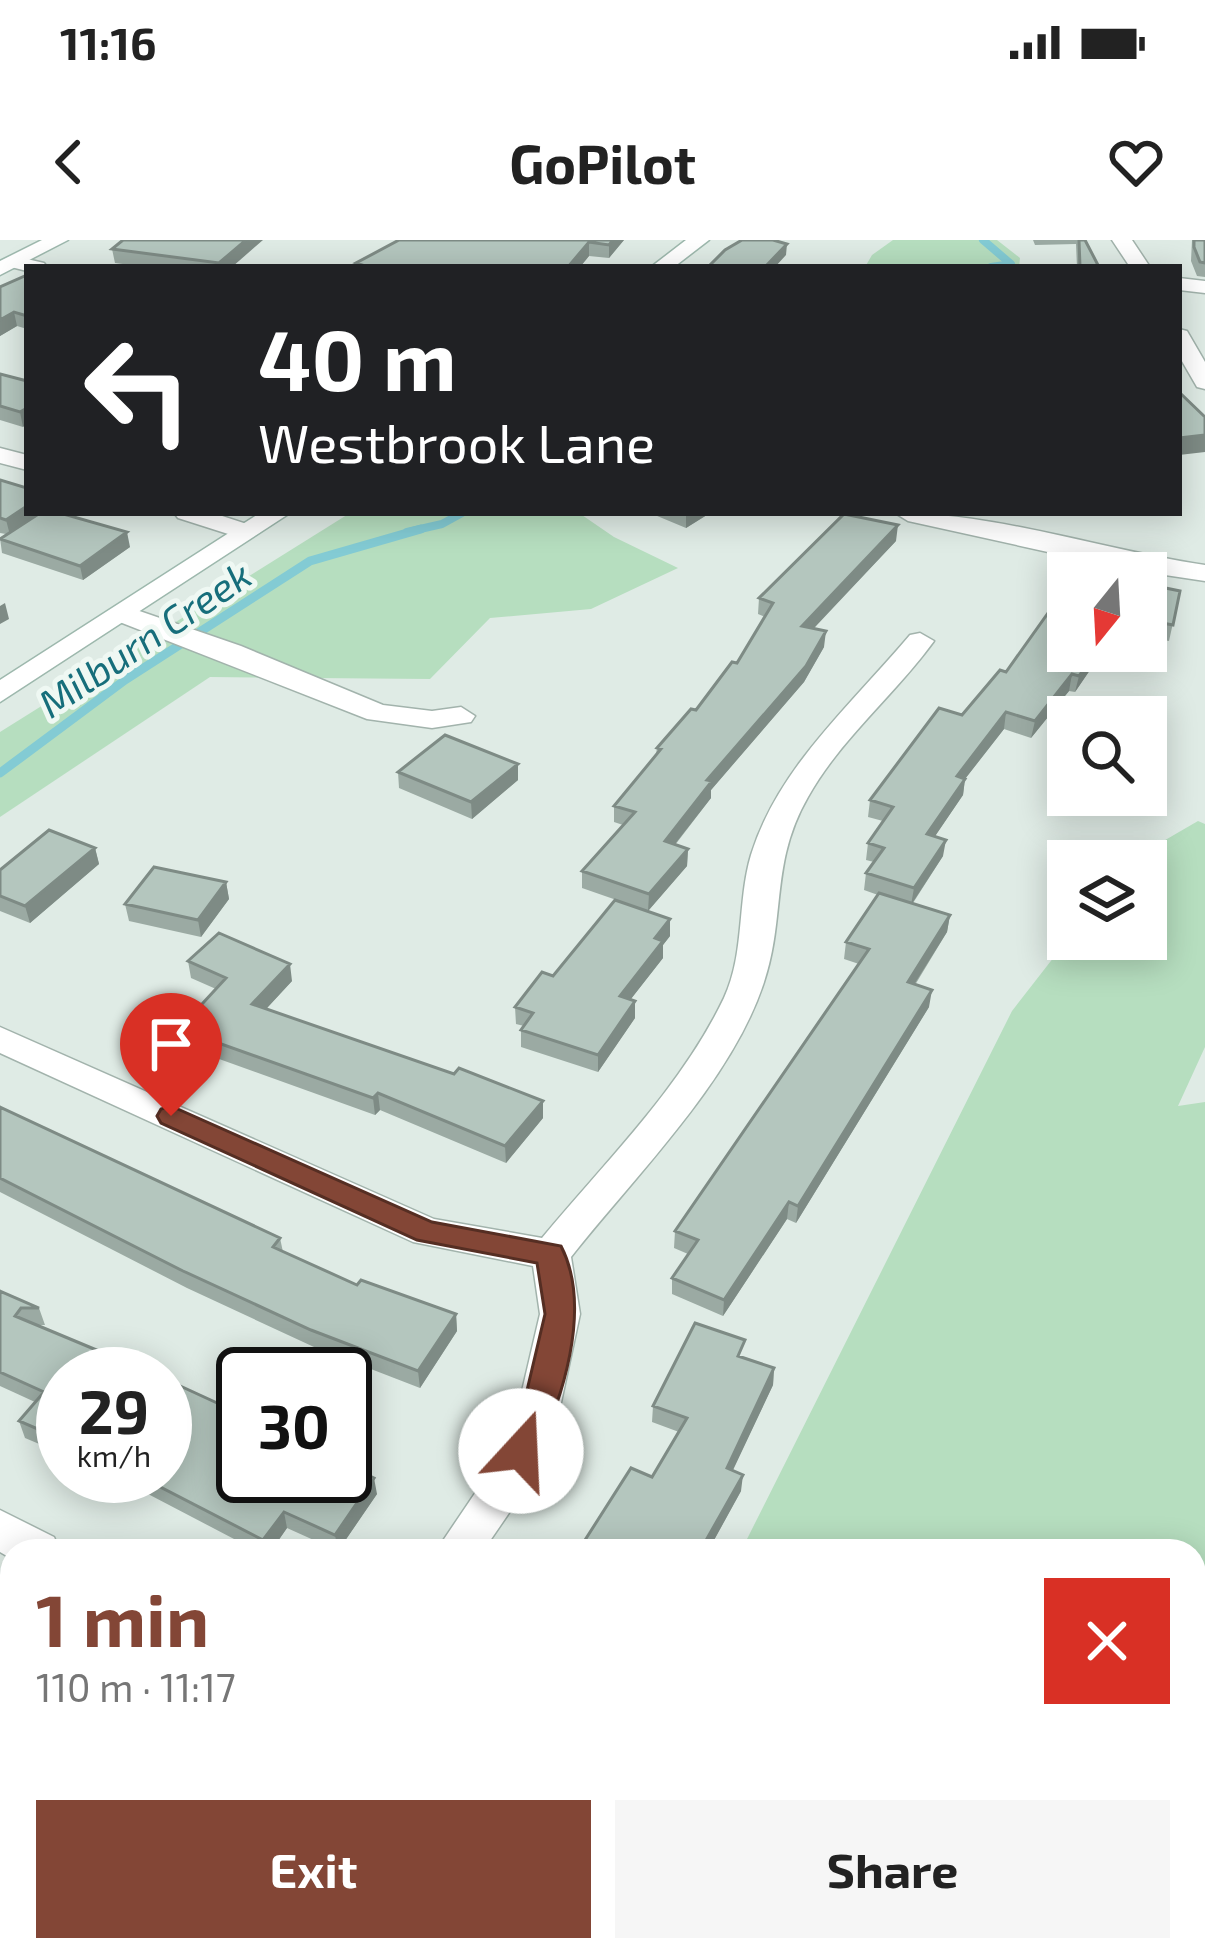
<!DOCTYPE html>
<html lang="en">
<head>
<meta charset="utf-8">
<style>
	:root { --surface:#fff; --page:#f6f6f6; --text:#222; --muted:#767676; --accent:#834636 }
	body { margin:0; font-family:"Exo 2",sans-serif; background:var(--page); color:var(--text); height:100vh; display:flex; flex-direction:column; font-size:45px; white-space:nowrap }
	* { box-sizing:border-box; margin:0 }
	p { font-size:39px; color:var(--muted) }
	.icon { flex:none; width:66px; height:66px; fill:none; stroke:currentColor; stroke-width:2; stroke-linecap:round; stroke-linejoin:round }
	.map { position:relative; flex:1; overflow:hidden }
	.details { position:absolute; left:0px; top:1299px; width:1206px; height:423px; display:flex; flex-direction:column; background:var(--surface); border-radius:36px 36px 0 0; box-shadow:0 6px 30px #0003 }
	.details>* { flex:none }
	.hud { position:absolute; left:24px; top:24px; width:1158px; height:252px; border-radius:0px; box-shadow:0 6px 30px #0003; background:#202124; color:#fff; overflow:hidden }
	.needle { width:78px; rotate:198deg }
	.buttons { position:absolute; left:1047px; top:312px; display:grid; gap:24px }
	.buttons a { display:grid; place-items:center; width:120px; height:120px; border-radius:0px; background:var(--surface); box-shadow:0 6px 30px #0003; font-size:60px }
	.speed { position:absolute; left:36px; top:1107px; display:flex; gap:24px; font-size:60px; font-weight:700; text-align:center }
	.speed>* { display:grid; place-content:center; width:156px; height:156px; border-radius:50%; background:var(--surface); box-shadow:0 6px 30px #0003; line-height:1 }
	.speed small { font-size:30px; font-weight:400 }
	.speed .limit { border:6px solid #111; border-radius:18px; background:#fff; color:#111 }
	.pin { position:absolute; display:grid; place-items:center; width:102px; height:102px; color:#fff; margin:-123px -51px; border-radius:50% 50% 50% 0; rotate:-45deg; box-shadow:0 0 12px #0007 }
	.pin .icon { rotate:45deg }
	.me { position:absolute; width:132px; margin:-66px; rotate:20deg; stroke-linejoin:round; filter:drop-shadow(0 0 9px #0008) }
	.turn { display:flex; align-items:center; gap:42px; height:252px; padding:0 36px; font-size:54px }
	.turn .icon { width:156px; height:156px; stroke-width:2.5 }
	.turn b { display:block; font-size:84px; line-height:102px }
	.round { display:grid; place-items:center; flex:none; width:126px; height:126px; border-radius:0px; background:var(--page) }
	.head { display:flex; align-items:center; justify-content:space-between; height:204px; padding:0 36px }
	h1 { font-size:72px; font-weight:700; line-height:90px; color:var(--accent) }
	.button { display:flex; gap:24px; margin-top:auto; padding:24px 36px }
	.button a { flex:1; height:138px; border-radius:0px; background:var(--accent); color:#fff; font-size:48px; font-weight:700; line-height:138px; text-align:center }
	.button a+a { background:var(--page); color:var(--text) }
	.status { display:flex; justify-content:space-between; align-items:center; height:84px; padding:0 60px; background:var(--surface); direction:ltr }
	.status svg { height:33px; fill:currentColor }
	header { display:flex; justify-content:space-between; align-items:center; height:156px; padding:0 36px; background:var(--surface); font-size:54px; font-weight:700 }
	.map>svg:first-child { display:block }
</style>
</head>
<body>
<div class="status"><b>11:16</b><svg viewBox="0 0 49 12"><path d="M0 12V9h3v3zM5 12V6h3v6zM10 12V3h3v9zM15 12V0h3v12zM26 1h20v11H26zM47 4h2v5h-2z"/></svg></div>
<header><svg class="icon" aria-label="back" viewBox="0 0 24 24"><path d="M15 5l-7 7 7 7"/></svg>GoPilot<svg class="icon" aria-label="heart" viewBox="0 0 24 24"><path d="M12 20l-8-8c-3-5 5-10 8-4 3-6 11-1 8 4z"/></svg></header>
<div class="map">
<svg width="1205" height="1720" viewBox="0 0 1205 1720">
	<rect width="100%" height="100%" fill="#dfebe5"/>
	<!-- green -->
	<path fill="#b6debf" d="M 893,0 L 997,0 L 1020,18 L 1019,27 L 865,27 L 872,15 Z
		M 350,273 L 579,273 L 614,297 L 678,328 L 591,369 L 490,378 L 430,439 L 210,437 L 0,577 L 0,492 Z
		M 1198,581 L 1205,584 L 1205,807 L 1178,866 L 1205,862 L 1205,1720 L 524,1720 L 530,1710 L 1194,1710 L 1194,1311 L 741,1311 L 1012,771 L 1068,699 L 1146,699 L 1146,621 L 1129,621 Z"/>
	<g fill="none" stroke-linecap="round" stroke-linejoin="round">
		<!-- stream-far1 -->
		<path stroke="#83cbd4" stroke-width="8" d="M 983,0 L 1011,24 L 991,27
			M 407,292 L 442,284 L 462,273"/>
		<!-- stream -->
		<path stroke="#83cbd4" stroke-width="9" d="M 0,533 L 125,440 L 310,321 L 421,289"/>
		<!-- street casing -->
		<g stroke="#a2b3ac" stroke-width="3">
			<path id="street" d="M 1112,0 L 1132,0 L 1150,27 L 1130,27 Z
				M 14,16 L 44,23 L 47,27 L 27,27 L 27,31 L 7,26 L 4,22 Z
				M 1179,38 L 1205,41 L 1205,53 L 1179,50 Z
				M 1179,89 L 1187,91 L 1205,122 L 1205,149 L 1197,147 L 1179,116 Z
				M 0,208 L 27,215 L 27,230 L 0,223 Z
				M 174,273 L 213,273 L 256,287 L 260,292 L 247,300 L 178,278 Z
				M 895,273 C 999,273 1103,310 1205,325 L 1205,341 L 1125,329 L 908,281 Z
				M 122,365 L 241,406 L 383,465 L 432,471 L 461,467 L 475,476 L 471,482 L 432,488 L 367,479 L 112,379 L 109,373 Z
				M 920,393 L 934,401 C 895,455 841,498 808,557 C 770,623 786,676 764,742 C 732,841 635,936 571,1017 L 580,1074 L 557,1181 L 522,1254 L 483,1311 L 436,1311 L 492,1228 L 515,1181 L 540,1074 L 533,1026 L 413,1002 L 0,813 L 0,787 L 434,979 L 542,998 C 605,922 681,848 724,758 C 745,713 737,662 751,615 C 778,527 853,463 910,395 Z
				M 0,1270 L 54,1297 L 60,1311 L 12,1311 L 12,1319 L 0,1312 Z
				M 180,1710 L 237,1710 L 233,1720 L 176,1720 Z"/>
		</g>
		<!-- secondary casing -->
		<g stroke="#9db8ad" stroke-width="3">
			<path id="secondary" d="M 42,0 L 68,0 L 0,35 L 0,21 Z
				M 686,0 L 709,0 L 674,27 L 651,27 Z
				M 260,273 L 290,273 L 0,462 L 0,440 Z"/>
		</g>
		<!-- street -->
		<use href="#street" fill="#fff" fill-rule="evenodd"/>
		<!-- secondary -->
		<use href="#secondary" fill="#fff" fill-rule="evenodd"/>
	</g>
	<!-- wall -->
	<path fill="#9baaa3" d="M 123,0 L 232,27 L 146,27 L 115,23 L 112,9 Z
		M 624,0 L 609,18 L 589,16 L 580,27 L 356,27 L 356,23 Z
		M 1033,0 L 1085,0 L 1099,27 L 1077,27 L 1076,4 L 1035,5 Z
		M 1192,0 L 1205,0 L 1205,37 L 1197,36 L 1191,21 Z
		M 27,35 L 27,89 L 17,86 L 0,96 L 0,47 Z
		M 0,134 L 27,141 L 23,187 L 0,180 Z
		M 0,240 L 27,273 L 130,307 L 83,340 L 2,313 L 0,298 L 6,294 L 0,293 Z
		M 650,273 L 710,273 L 686,288 Z
		M 896,301 L 813,388 L 824,407 L 804,442 L 711,550 L 711,558 L 675,605 L 688,609 L 687,626 L 648,671 L 582,648 L 582,631 L 623,585 L 614,582 L 614,566 L 656,514 L 657,508 L 696,470 L 737,423 L 765,377 L 758,374 L 759,358 Z
		M 1146,344 L 1180,351 L 1169,401 L 1146,397 Z
		M 1103,411 L 1075,452 L 1069,451 L 1031,498 L 1004,489 L 965,539 L 963,555 L 935,596 L 943,616 L 913,663 L 950,675 L 947,692 L 915,745 L 929,767 L 796,983 L 787,979 L 723,1076 L 672,1054 L 672,1038 L 688,1014 L 674,1008 L 675,991 L 859,724 L 844,719 L 846,702 L 878,655 L 864,650 L 866,633 L 874,622 L 866,620 L 868,603 L 883,581 L 868,577 L 870,560 L 1006,432 Z
		M 398,532 L 518,540 L 472,579 L 399,548 Z
		M 95,608 L 99,624 L 30,683 L 0,671 L 0,630 Z
		M 226,642 L 229,659 L 201,697 L 129,681 L 125,664 Z
		M 670,679 L 670,696 L 663,705 L 663,718 L 630,760 L 635,761 L 635,778 L 598,832 L 521,807 L 521,790 L 524,786 L 516,784 L 515,767 L 553,736 Z
		M 188,721 L 292,741 L 266,769 L 454,834 L 543,861 L 543,878 L 506,923 L 380,870 L 375,875 L 183,806 L 179,789 L 216,749 L 191,738 Z
		M 0,867 L 280,998 L 283,1012 L 357,1045 L 456,1074 L 457,1091 L 420,1148 L 314,1107 L 187,1048 L 0,952 Z
		M 0,1051 L 39,1068 L 45,1085 L 37,1085 L 63,1134 L 63,1214 L 25,1198 L 19,1181 L 35,1162 L 0,1146 Z
		M 744,1117 L 774,1128 L 773,1145 L 732,1231 L 741,1251 L 708,1311 L 578,1311 L 652,1237 L 679,1192 L 652,1182 L 653,1166 Z
		M 165,1139 L 377,1254 L 338,1311 L 287,1288 L 271,1311 L 257,1311 L 148,1254 L 143,1238 L 165,1236 Z"/>
	<!-- shaded-wall -->
	<path fill="#7e8b85" d="M 246,0 L 263,0 L 232,27 L 219,27 L 219,23 Z
		M 613,0 L 624,0 L 609,18 L 609,5 Z
		M 589,2 L 589,16 L 580,27 L 568,27 Z
		M 787,4 L 786,15 L 775,27 L 765,27 Z
		M 14,72 L 17,86 L 0,96 L 0,80 Z
		M 27,168 L 27,184 L 23,187 L 20,172 Z
		M 1205,195 L 1205,212 L 1179,215 L 1179,198 Z
		M 27,266 L 27,273 L 44,273 L 10,295 L 6,280 Z
		M 686,273 L 710,273 L 686,288 Z
		M 898,285 L 896,301 L 801,402 L 802,386 Z
		M 127,292 L 130,307 L 83,340 L 80,326 Z
		M 5,363 L 9,379 L 0,384 L 0,366 Z
		M 826,391 L 824,407 L 804,442 L 711,550 L 711,558 L 664,618 L 665,601 L 707,540 Z
		M 1096,411 L 1103,411 L 1075,452 L 1079,436 Z
		M 1072,434 L 1069,451 L 1031,498 L 1035,481 Z
		M 1006,472 L 1004,489 L 954,553 L 957,536 Z
		M 518,524 L 518,540 L 472,579 L 471,562 Z
		M 965,539 L 963,555 L 925,611 L 927,594 Z
		M 946,600 L 943,616 L 911,665 L 914,648 Z
		M 95,608 L 99,624 L 30,683 L 25,666 Z
		M 688,609 L 687,626 L 648,671 L 649,654 Z
		M 226,642 L 229,659 L 201,697 L 198,680 Z
		M 950,675 L 947,692 L 905,759 L 908,742 Z
		M 670,679 L 670,696 L 663,705 L 663,718 L 620,773 L 620,756 L 655,698 Z
		M 290,724 L 292,741 L 255,781 L 252,764 Z
		M 932,750 L 929,767 L 796,983 L 798,966 Z
		M 635,761 L 635,778 L 598,832 L 598,815 Z
		M 378,853 L 380,870 L 375,875 L 373,858 Z
		M 543,861 L 543,878 L 506,923 L 505,906 Z
		M 789,962 L 787,979 L 723,1076 L 724,1060 Z
		M 456,1074 L 457,1091 L 420,1148 L 418,1131 Z
		M 774,1128 L 773,1145 L 726,1245 L 727,1228 Z
		M 743,1235 L 741,1251 L 708,1311 L 700,1311 Z
		M 374,1238 L 377,1254 L 338,1311 L 335,1295 Z
		M 284,1272 L 287,1288 L 271,1311 L 266,1311 L 263,1300 Z
		M 12,1497 L 12,1522 L 4,1533 L 0,1524 L 0,1514 Z
		M 509,1710 L 515,1710 L 511,1720 L 505,1720 Z"/>
	<!-- building -->
	<path fill="#b4c6be" stroke="#7e8b85" stroke-width="3" d="M 123,0 L 246,0 L 219,23 L 112,9 Z
		M 399,0 L 613,0 L 609,5 L 589,2 L 568,27 L 368,27 L 356,23 Z
		M 742,0 L 773,0 L 787,4 L 765,27 L 708,27 L 725,10 Z
		M 1079,0 L 1085,0 L 1099,27 L 1080,27 Z
		M 1194,0 L 1205,0 L 1205,23 L 1200,22 L 1194,7 Z
		M 27,35 L 27,76 L 14,72 L 0,80 L 0,47 Z
		M 0,134 L 27,141 L 27,168 L 20,172 L 0,166 Z
		M 1179,152 L 1205,177 L 1205,195 L 1179,198 Z
		M 0,240 L 27,248 L 27,266 L 6,280 L 0,278 Z
		M 40,273 L 60,273 L 127,292 L 80,326 L 0,299 Z
		M 844,274 L 898,285 L 802,386 L 826,391 L 806,426 L 707,540 L 712,541 L 665,601 L 688,609 L 649,654 L 582,631 L 635,572 L 614,566 L 661,509 L 657,508 L 691,469 L 696,470 L 732,422 L 737,423 L 773,363 L 759,358 Z
		M 1146,344 L 1180,351 L 1173,385 L 1146,380 Z
		M 1068,345 L 1068,411 L 1096,411 L 1079,436 L 1072,434 L 1035,481 L 1006,472 L 957,536 L 965,539 L 927,594 L 946,600 L 914,648 L 866,633 L 884,608 L 868,603 L 893,567 L 870,560 L 939,468 L 962,475 L 1000,430 L 1006,432 Z
		M 445,495 L 518,524 L 471,562 L 398,532 Z
		M 49,590 L 95,608 L 25,666 L 0,656 L 0,630 Z
		M 154,627 L 226,642 L 198,680 L 125,664 Z
		M 879,653 L 950,675 L 908,742 L 932,750 L 798,966 L 789,962 L 724,1060 L 672,1038 L 698,1000 L 675,991 L 869,709 L 846,702 Z
		M 615,660 L 670,679 L 655,698 L 663,701 L 620,756 L 635,761 L 598,815 L 521,790 L 533,773 L 515,767 L 542,732 L 553,736 Z
		M 219,693 L 290,724 L 252,764 L 454,834 L 459,828 L 543,861 L 505,906 L 378,853 L 373,858 L 179,789 L 226,738 L 188,721 Z
		M 0,867 L 280,998 L 273,1007 L 357,1045 L 361,1040 L 456,1074 L 418,1131 L 311,1090 L 183,1031 L 0,938 Z
		M 0,1051 L 39,1068 L 21,1068 L 15,1076 L 154,1134 L 63,1134 L 63,1200 L 19,1181 L 44,1152 L 0,1132 Z
		M 695,1083 L 745,1100 L 738,1116 L 774,1128 L 727,1228 L 743,1235 L 700,1311 L 578,1311 L 631,1228 L 652,1237 L 687,1178 L 653,1166 Z
		M 165,1139 L 243,1175 L 243,1236 L 345,1236 L 345,1224 L 374,1238 L 335,1295 L 284,1272 L 263,1300 L 143,1238 L 145,1236 L 165,1236 L 165,1213 L 168,1210 L 165,1209 Z
		M 0,1408 L 12,1413 L 12,1497 L 0,1514 Z
		M 412,1710 L 509,1710 L 505,1720 L 408,1720 Z"/>
	<!-- route -->
	<path fill="#834636" stroke="#552e23" stroke-width="3" d="M 171,866 L 432,982 L 561,1006 C 593,1068 562,1162 533,1220 L 521,1224 L 510,1220 L 505,1211 L 520,1180 L 545,1074 L 537,1023 L 417,1000 L 161,883 L 157,876 L 161,869 Z"/>
	<g text-anchor="middle" dominant-baseline="central" stroke-width="10" stroke-linejoin="round" paint-order="stroke">
		<!-- far-water labels -->
		<g font-size="39" font-style="italic" fill="#166e7b" stroke="#eff8f3">
			<text transform="translate(144 398) rotate(-34)">Milburn Creek</text>
		</g>
	</g>
</svg>
<div class="buttons">
<a><svg class="needle" viewBox="-14 -14 28 28"><path d="M0-13l5 13h-10z" fill="#e53935"/><path d="M0 13l5-13h-10z" fill="#767676"/></svg></a>
<a><svg class="icon" aria-label="search" viewBox="0 0 24 24"><circle cx="10" cy="10" r="6"/><path d="M15 15l6 6"/></svg></a>
<a><svg class="icon" aria-label="layers" viewBox="0 0 24 24"><path d="M12 4l9 5-9 5-9-5zM3 14l9 5 9-5"/></svg></a>
</div>
<div class="speed"><div>29<small>km/h</small></div><div class="limit">30</div></div>
<div class="pin" style="left:171px;top:876px;background:#d93025"><svg class="icon" aria-label="arrive" viewBox="0 0 24 24"><path d="M6 21V4h12l-3 4 3 4H6"/></svg></div>
<svg class="me" style="left:521px;top:1211px" viewBox="-20 -20 40 40"><circle r="19" fill="#fff"/><path d="M0-13L10 11 0 6-10 11z" fill="#834636"/></svg>
<div class="hud">
<div class="turn"><svg class="icon" aria-label="left" viewBox="0 0 24 24"><path d="M17 20v-9H6M10 6l-5 5 5 5"/></svg><div><b>40 m</b>Westbrook Lane</div></div>
</div>
<section class="details">
<div class="head"><div><h1>1 min</h1><p>110 m · 11:17</p></div><a class="round" style="background:#d93025;color:#fff"><svg class="icon" aria-label="close" viewBox="0 0 24 24"><path d="M6 6l12 12M18 6L6 18"/></svg></a></div>
<div class="button"><a>Exit</a><a>Share</a></div>
</section>
</div>
</body>
</html>
